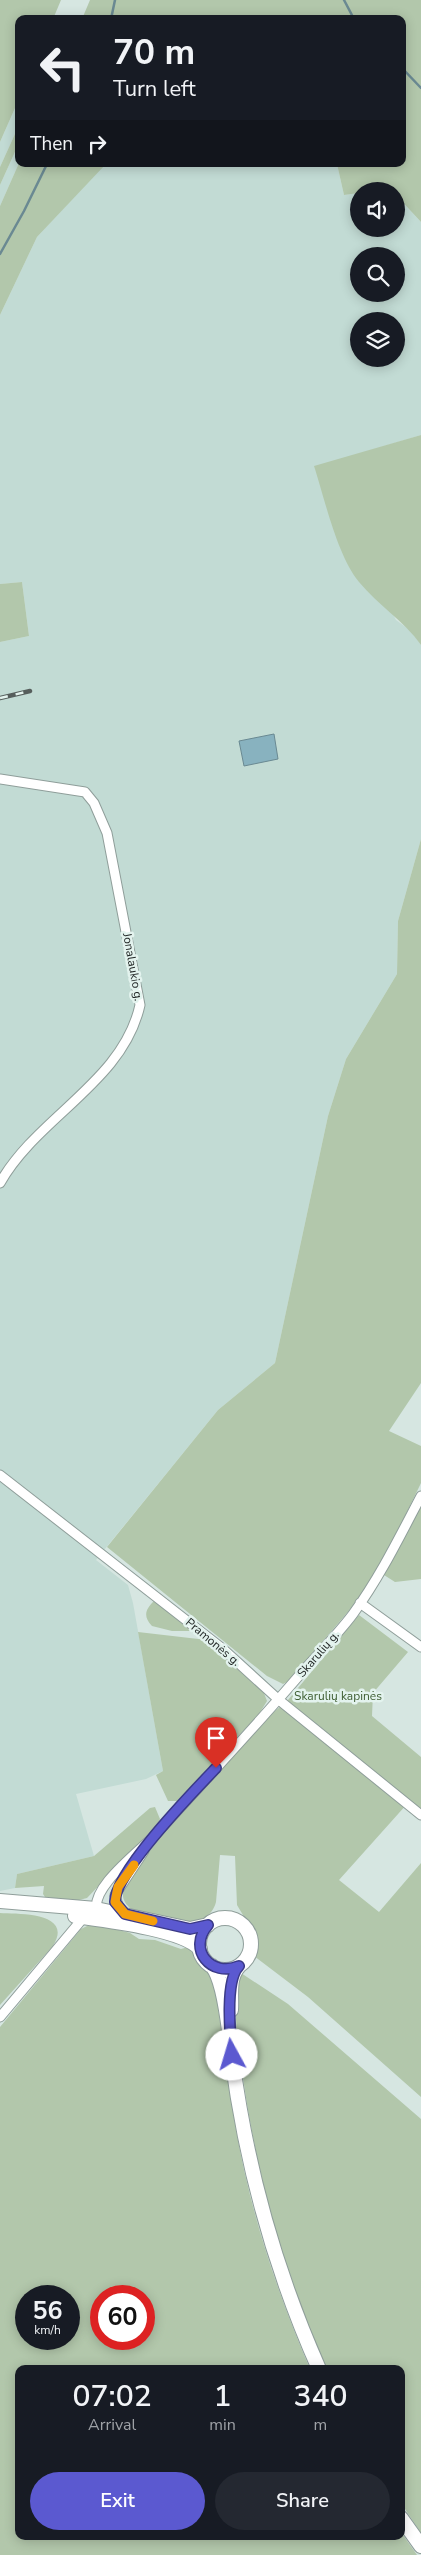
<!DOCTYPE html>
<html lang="en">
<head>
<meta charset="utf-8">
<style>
	:root { --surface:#171b24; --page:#242831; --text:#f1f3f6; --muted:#9ea1a6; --accent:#5b59d0 }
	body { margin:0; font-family:"Nunito Sans",sans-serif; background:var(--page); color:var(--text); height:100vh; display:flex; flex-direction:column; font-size:19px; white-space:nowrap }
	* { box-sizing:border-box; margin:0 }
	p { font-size:16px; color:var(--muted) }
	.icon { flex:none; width:28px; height:28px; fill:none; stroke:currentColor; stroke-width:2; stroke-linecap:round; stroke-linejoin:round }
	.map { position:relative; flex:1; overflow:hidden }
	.panel { position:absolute; left:15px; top:2365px; width:390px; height:175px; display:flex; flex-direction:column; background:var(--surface); border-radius:10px; box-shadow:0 2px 12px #0003 }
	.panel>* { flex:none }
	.hud { position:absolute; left:15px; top:15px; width:391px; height:152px; border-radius:10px; box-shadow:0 2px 12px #0003; background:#171b24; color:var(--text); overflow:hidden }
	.buttons { position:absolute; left:350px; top:182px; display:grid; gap:10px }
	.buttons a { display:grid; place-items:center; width:55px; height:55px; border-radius:50%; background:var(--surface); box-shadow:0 2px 12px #0003; font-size:25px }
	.speed { position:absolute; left:15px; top:2285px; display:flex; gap:10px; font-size:25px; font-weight:700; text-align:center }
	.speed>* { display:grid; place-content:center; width:65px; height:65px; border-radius:50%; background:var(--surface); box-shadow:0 2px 12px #0003; line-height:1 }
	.speed small { font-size:12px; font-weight:400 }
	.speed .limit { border:8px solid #d22; background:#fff; color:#111 }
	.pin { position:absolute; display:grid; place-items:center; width:42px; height:42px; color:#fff; margin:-51px -21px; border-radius:50% 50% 50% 0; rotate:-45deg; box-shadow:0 0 5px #0007 }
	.pin .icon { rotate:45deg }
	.me { position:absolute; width:55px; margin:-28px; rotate:354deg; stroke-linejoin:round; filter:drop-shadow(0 0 4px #0008) }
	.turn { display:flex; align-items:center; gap:18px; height:105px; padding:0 15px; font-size:22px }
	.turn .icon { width:65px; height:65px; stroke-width:2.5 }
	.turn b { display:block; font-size:35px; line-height:42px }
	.then { display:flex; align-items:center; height:48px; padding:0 15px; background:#0003; gap:10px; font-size:19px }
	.eta { display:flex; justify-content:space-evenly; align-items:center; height:85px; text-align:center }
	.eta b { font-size:30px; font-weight:600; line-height:35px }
	.cta { display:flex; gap:10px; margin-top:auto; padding:10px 15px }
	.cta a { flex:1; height:58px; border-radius:30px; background:var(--accent); color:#fff; font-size:20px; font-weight:600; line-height:58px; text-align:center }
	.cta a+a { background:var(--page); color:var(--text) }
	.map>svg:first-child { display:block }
</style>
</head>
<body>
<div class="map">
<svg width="421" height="2555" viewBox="0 0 421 2555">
	<rect width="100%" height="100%" fill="#d6e6e1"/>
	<!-- built -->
	<path fill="#c2dbd4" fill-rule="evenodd" d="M 19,99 L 19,125 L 0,167 L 0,142 Z
		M 19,143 L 19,163 L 0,206 L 0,185 Z
		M 105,164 L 337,164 L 344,195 L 359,193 L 359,229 L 396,229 L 396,195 L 421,222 L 421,435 L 315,467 L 396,620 L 411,631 L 421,645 L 421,839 L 398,921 L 397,974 L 346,1059 L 328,1116 L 275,1363 L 218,1410 L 96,1560 L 128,1585 L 133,1603 L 163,1771 L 146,1779 L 76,1794 L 94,1856 L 17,1874 L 15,1888 L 0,1891 L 0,642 L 29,636 L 22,582 L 0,584 L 0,315 L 37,237 ZM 359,256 L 396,256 L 396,294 L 359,294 ZM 359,321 L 396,321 L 396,359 L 359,359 Z"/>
	<!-- green -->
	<path fill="#b2c7ab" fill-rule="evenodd" d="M 0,0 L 61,0 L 53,19 L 19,19 L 19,99 L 0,142 Z
		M 90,0 L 421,0 L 421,222 L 396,195 L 396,191 L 391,189 L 359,191 L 359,193 L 344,195 L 337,164 L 402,164 L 402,19 L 82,19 Z
		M 19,125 L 19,143 L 0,185 L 0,167 Z
		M 19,163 L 105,165 L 37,237 L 0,315 L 0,206 Z
		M 421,435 L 421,645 C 404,621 378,605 359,582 C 337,555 325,500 314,466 Z
		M 22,582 L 29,636 L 0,642 L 0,584 Z
		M 421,839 L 421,1383 L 389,1431 L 421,1446 L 421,1483 L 393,1541 L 358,1600 L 289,1681 L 283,1684 L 267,1676 L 107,1547 L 218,1410 L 275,1363 L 328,1116 L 346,1059 L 397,974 L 398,921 Z
		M 421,1503 L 421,1579 L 395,1582 L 384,1575 Z
		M 154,1601 L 194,1631 L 172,1631 L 152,1626 C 143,1616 145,1610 154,1601 Z
		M 359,1615 L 408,1652 L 373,1693 L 372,1716 L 421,1757 L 421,1815 L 407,1804 L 339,1880 L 379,1912 L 421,1863 L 421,2097 L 308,1997 L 254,1956 L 256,1937 L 237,1905 L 235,1856 L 220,1855 L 216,1902 C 207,1936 158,1916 134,1911 C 128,1907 122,1901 123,1893 C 126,1867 249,1739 274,1712 L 288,1700 Z
		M 138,1632 L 207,1640 L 262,1688 L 267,1701 L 259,1714 L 177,1801 L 168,1801 L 156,1775 L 163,1771 Z
		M 155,1807 L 160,1819 L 158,1824 L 87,1898 L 75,1901 L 45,1897 L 43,1894 L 44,1886 L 15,1888 L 17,1874 L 94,1856 L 150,1808 Z
		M 0,1913 C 19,1914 74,1912 53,1946 L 0,2005 Z
		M 93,1923 L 130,1933 L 139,1939 L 155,1940 L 181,1949 L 188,1947 L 209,1972 L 215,1986 C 224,2049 231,2112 245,2174 C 260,2241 283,2306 310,2369 L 19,2369 L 19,2536 L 401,2536 L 401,2532 L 417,2555 L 0,2555 L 0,2027 L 81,1929 ZM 26,2296 L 69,2296 L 69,2339 L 26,2339 ZM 101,2296 L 144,2296 L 144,2339 L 101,2339 Z
		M 241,1973 L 288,2004 L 421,2119 L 421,2533 L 401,2503 L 401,2369 L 327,2369 C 282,2270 253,2163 240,2055 C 237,2028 231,1998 241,1973 Z"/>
	<!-- water -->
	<path fill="#88b2bf" stroke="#6a8992" d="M 274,734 L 278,759 L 244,766 L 239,741 Z"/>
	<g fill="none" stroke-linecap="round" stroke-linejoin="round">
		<!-- stream -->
		<path stroke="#6a8992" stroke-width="2.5" d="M 344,0 L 354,19
			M 111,19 L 115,0
			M 402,68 L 421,88
			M 0,254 L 24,211 L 47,164"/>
		<!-- street casing -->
		<g stroke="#8f9e9a" stroke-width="11">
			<path id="street" d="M 0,779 L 85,792 L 94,803 L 107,833 L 140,1005 C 123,1082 37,1117 0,1183
				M 0,1475 L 223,1649 L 279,1700 L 421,1815
				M 360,1603 L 421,1647
				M 98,1913 C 86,1889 144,1848 158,1832 C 207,1778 256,1726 303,1671 C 320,1652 338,1634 353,1614 C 380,1577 400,1536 421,1496
				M 125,1914 L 119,1909 L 115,1895 L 144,1851
				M 0,2017 L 84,1917"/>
		</g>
		<!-- primary casing -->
		<g stroke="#8f9e9a" stroke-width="16">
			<path id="primary" d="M 0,1901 L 96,1909 L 190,1929 L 208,1925
				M 75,1916 C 103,1920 183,1929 200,1949
				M199 1944a26 26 0 1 1 52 0a26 26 0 1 1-52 0Z
				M 212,1966 C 224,1980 230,2037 232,2058 C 246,2165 275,2270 319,2369
				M 231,2010 C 232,1994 228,1978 239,1966
				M 401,2518 L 421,2546"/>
		</g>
		<!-- street -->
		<use href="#street" stroke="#fff" stroke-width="9"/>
		<!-- primary -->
		<use href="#primary" stroke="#fff" stroke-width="14"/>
		<!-- rail casing -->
		<g stroke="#565e5c" stroke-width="4.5">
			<path id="rail" d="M 0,698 L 30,691"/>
		</g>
		<!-- rail -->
		<use href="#rail" stroke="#e3f3ee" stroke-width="2.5" stroke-dasharray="8" stroke-linecap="butt"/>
	</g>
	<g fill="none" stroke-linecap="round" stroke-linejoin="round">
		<!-- route casing -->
		<g stroke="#3b3a87" stroke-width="12">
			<path id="route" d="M 216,1768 C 194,1791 114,1873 115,1902 L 125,1914 L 190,1929 L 208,1925 C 187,1949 211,1978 239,1966 C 225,1980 230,2034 232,2055"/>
		</g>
		<!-- route -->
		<use href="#route" stroke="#5b59d0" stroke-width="9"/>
		<!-- slow -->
		<path stroke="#f59e0b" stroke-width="9" d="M 134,1865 L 118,1887 L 115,1902 L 125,1914 L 153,1921"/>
	</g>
	<g text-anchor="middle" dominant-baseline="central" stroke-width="5" stroke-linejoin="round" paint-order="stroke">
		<!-- street labels -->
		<g font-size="12" fill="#242928" stroke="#e3f3ee">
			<text transform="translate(133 967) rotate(80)">Jonalaukio g.</text>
			<text transform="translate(213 1642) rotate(40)">Pramonės g.</text>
			<text transform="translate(318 1654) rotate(-49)">Skarulių g.</text>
		</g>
		<!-- park labels -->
		<g font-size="12" fill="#3d5d31" stroke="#e3f3ee">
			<text x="338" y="1696">Skarulių kapinės</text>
		</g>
	</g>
</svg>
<div class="buttons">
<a><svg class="icon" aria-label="sound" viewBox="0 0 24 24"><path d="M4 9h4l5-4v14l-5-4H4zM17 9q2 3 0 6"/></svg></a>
<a><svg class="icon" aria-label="search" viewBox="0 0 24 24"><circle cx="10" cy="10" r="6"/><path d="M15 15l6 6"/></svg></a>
<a><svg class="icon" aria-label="layers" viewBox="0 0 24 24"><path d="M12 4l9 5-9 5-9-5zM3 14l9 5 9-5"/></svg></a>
</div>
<div class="speed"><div>56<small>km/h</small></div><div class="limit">60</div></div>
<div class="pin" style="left:216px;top:1768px;background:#d93025"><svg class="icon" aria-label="arrive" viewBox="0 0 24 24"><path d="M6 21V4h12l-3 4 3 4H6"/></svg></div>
<svg class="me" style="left:232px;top:2055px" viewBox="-20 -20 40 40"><circle r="19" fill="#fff"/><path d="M0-13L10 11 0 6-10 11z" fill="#5b59d0"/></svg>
<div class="hud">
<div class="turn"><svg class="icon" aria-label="left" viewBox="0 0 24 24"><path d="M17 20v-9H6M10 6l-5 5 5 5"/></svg><div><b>70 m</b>Turn left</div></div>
<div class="then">Then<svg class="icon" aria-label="right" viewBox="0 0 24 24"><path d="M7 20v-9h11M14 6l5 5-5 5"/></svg></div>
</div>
<section class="panel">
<div class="eta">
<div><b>07:02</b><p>Arrival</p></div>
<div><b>1</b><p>min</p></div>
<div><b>340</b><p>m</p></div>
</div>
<div class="cta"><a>Exit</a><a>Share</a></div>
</section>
</div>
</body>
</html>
